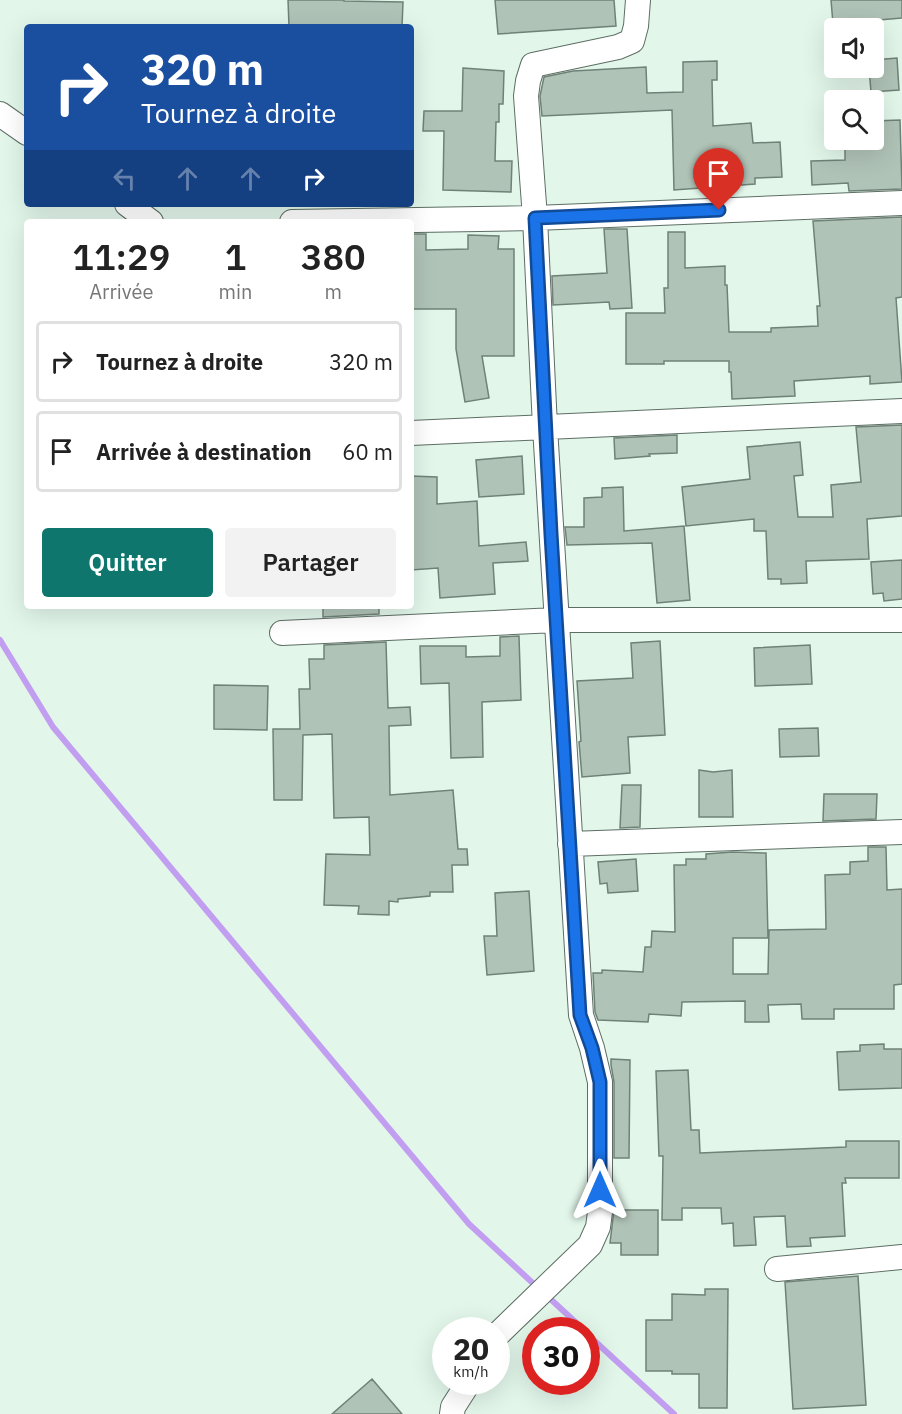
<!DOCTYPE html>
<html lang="fr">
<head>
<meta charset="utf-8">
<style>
	:root { --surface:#fff; --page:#f2f2f2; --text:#222; --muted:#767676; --line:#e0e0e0; --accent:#0f766e }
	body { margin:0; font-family:"IBM Plex Sans",sans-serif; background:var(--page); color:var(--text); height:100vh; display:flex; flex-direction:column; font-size:22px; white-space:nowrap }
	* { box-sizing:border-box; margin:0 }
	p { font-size:20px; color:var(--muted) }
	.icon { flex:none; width:33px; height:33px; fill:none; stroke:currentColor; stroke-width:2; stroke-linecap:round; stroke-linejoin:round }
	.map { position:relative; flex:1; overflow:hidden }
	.details { position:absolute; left:24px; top:219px; width:390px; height:390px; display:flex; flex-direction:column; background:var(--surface); border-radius:6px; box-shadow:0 6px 24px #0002 }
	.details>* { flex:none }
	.banner { position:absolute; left:24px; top:24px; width:390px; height:183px; border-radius:6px; box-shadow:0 6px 24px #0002; background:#1a4fa0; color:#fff; overflow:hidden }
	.tools { position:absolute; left:824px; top:18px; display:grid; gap:12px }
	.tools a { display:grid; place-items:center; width:60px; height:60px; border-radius:6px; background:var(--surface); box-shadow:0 6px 24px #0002; font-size:30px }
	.speed { position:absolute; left:432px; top:1317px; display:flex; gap:12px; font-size:30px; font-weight:700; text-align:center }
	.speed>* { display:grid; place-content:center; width:78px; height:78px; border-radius:50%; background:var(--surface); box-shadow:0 6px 24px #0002; line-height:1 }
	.speed small { font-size:15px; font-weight:400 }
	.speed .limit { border:9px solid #d22; background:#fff; color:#111 }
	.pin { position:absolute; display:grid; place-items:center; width:51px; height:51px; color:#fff; margin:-62px -26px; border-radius:50% 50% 50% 0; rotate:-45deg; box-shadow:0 0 6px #0007 }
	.pin .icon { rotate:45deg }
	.me { position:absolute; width:66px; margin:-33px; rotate:0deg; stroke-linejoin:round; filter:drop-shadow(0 0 4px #0008) }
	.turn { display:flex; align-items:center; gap:21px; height:126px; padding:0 18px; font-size:27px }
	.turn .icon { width:78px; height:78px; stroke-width:2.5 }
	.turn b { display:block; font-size:42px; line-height:51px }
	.lanes { display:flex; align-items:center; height:57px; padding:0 18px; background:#0003; justify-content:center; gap:30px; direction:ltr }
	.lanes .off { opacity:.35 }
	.eta { display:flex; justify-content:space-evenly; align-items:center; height:102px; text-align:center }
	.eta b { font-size:36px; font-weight:600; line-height:42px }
	.button { display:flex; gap:12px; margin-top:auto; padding:12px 18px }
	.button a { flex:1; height:69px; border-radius:6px; background:var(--accent); color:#fff; font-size:24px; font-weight:600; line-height:69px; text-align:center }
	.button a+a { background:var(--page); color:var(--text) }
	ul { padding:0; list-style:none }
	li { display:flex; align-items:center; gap:18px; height:81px; margin:0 12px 9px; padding:0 6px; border:3px solid var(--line); border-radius:6px }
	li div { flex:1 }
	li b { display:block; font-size:22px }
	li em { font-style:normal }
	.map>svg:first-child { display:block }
</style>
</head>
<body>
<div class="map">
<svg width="902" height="1414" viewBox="0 0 902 1414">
	<rect width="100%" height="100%" fill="#e2f6ea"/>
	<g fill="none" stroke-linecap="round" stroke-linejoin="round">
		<!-- stream -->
		<path stroke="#c29ef1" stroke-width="6" d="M 0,640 L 53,727 L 469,1224 L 537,1287
			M 545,1294 L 584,1330
			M 586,1333 L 674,1414"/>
	</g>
	<!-- building -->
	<path fill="#b0c3b7" stroke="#708277" stroke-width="1.5" d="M 288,0 L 344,0 L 344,1 L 403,2 L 402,27 L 330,27 L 330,25 L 289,26 Z
		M 495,0 L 614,0 L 616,26 L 498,34 Z
		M 831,0 L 902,0 L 902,18 L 833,24 Z
		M 897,58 L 899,90 L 871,92 L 869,68 L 873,68 L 873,60 Z
		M 717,61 L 717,80 L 712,80 L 713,126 L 751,123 L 753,143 L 780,142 L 782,177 L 755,178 L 755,184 L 674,190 L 672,110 L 542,116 L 540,96 L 544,77 L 573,71 L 646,67 L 647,93 L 683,92 L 683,62 Z
		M 463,68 L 504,71 L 503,104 L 499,104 L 499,122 L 496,122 L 495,161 L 512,161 L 511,192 L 443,190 L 444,131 L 423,131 L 424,111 L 462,111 Z
		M 900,120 L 902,189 L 849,191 L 848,183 L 812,185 L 811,161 L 845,160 L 845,140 L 873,140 L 873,121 Z
		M 902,217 L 902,297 L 896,298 L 902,382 L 870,384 L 870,376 L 794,381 L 795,396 L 732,399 L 731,372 L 729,372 L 729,361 L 664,361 L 664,364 L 626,364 L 626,313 L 665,313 L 664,288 L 668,288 L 668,232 L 685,232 L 685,268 L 725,266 L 725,285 L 727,285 L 729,332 L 771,332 L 771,328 L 818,326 L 817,306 L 820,306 L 813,221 Z
		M 604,229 L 627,229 L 632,308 L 610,309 L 609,302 L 553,305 L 552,276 L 607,273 Z
		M 411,234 L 426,234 L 426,250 L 468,249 L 468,235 L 499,236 L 498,249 L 514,249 L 514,356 L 482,356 L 489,398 L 465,402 L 456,349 L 456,309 L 411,309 Z
		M 902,425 L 902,516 L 867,519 L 869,559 L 806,561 L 807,583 L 781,584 L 781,579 L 768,579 L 766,531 L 754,531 L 754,519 L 686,526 L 682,487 L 750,479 L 747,447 L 800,442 L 803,475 L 794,476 L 798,517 L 833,517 L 831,485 L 861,482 L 856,427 Z
		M 677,435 L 677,453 L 649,454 L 650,456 L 615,459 L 614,438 Z
		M 522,456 L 524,494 L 479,497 L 476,460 Z
		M 411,476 L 437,477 L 437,504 L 477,501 L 479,546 L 526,542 L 528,561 L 493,563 L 495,594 L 440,598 L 438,568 L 411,570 Z
		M 623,487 L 624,531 L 684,526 L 690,600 L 657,603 L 652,543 L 567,545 L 565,527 L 584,527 L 584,498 L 602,497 L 602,488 Z
		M 902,560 L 902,599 L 884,601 L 883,593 L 873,594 L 871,562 Z
		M 323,606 L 379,606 L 379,614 L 323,617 Z
		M 519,636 L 521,700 L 482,702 L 483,757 L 451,758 L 449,683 L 421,684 L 420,646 L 466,646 L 466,657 L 500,656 L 500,637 Z
		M 660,641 L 665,735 L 628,737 L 630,773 L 582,777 L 579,742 L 581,741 L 577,681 L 633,678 L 631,643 Z
		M 386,642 L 388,708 L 410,707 L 411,725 L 389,726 L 389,728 L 390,795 L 453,790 L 458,849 L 467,849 L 468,865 L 452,865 L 453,892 L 430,892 L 430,896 L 398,899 L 398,902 L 389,901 L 389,915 L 358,914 L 359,906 L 324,905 L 326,854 L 370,855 L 369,817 L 334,818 L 332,734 L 303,735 L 302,800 L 274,800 L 273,729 L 300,729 L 299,689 L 310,689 L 309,659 L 324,659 L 324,645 Z
		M 810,645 L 812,684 L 755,686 L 754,648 Z
		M 214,685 L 268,686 L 267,730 L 214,729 Z
		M 818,728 L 819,756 L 780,757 L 779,729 Z
		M 699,770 L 713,772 L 732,770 L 733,817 L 699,817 Z
		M 622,785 L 641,785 L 640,827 L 620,828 Z
		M 824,794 L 877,794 L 876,819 L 823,821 Z
		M 868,847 L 886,847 L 887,890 L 902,889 L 902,984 L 894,985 L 894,1009 L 834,1009 L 834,1019 L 802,1019 L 801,1004 L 768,1005 L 769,1022 L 745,1022 L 745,1001 L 682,1002 L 681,1016 L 649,1014 L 648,1022 L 598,1020 L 595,1012 L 593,973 L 602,973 L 602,970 L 643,972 L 645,947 L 651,947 L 652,931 L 675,932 L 674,865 L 686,865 L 686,859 L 706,859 L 706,854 L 732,852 L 766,853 L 768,938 L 733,938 L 733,974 L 768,974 L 769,930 L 826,929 L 825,875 L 850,874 L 850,862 L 868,861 Z
		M 636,859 L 638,891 L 608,893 L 607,883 L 600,884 L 598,862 Z
		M 529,891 L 534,971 L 487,975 L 484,936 L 497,936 L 495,893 Z
		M 884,1044 L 884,1049 L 902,1049 L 902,1088 L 839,1090 L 837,1052 L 860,1051 L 860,1045 Z
		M 611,1059 L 630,1060 L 629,1158 L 614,1158 L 614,1082 L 611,1065 Z
		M 688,1070 L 691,1130 L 699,1130 L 700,1153 L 846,1147 L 846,1141 L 899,1141 L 899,1178 L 845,1178 L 846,1183 L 842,1183 L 845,1236 L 810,1238 L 811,1246 L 787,1247 L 785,1216 L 754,1217 L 756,1245 L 734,1246 L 733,1223 L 722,1224 L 721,1208 L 682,1208 L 682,1220 L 662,1220 L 663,1156 L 659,1156 L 656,1071 Z
		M 614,1210 L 658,1210 L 658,1255 L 621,1255 L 621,1243 L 610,1243 Z
		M 858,1276 L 866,1405 L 793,1409 L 785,1282 Z
		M 705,1289 L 728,1289 L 727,1408 L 699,1408 L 699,1374 L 672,1374 L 672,1371 L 646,1371 L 646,1320 L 672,1320 L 672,1294 L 705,1295 Z
		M 372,1379 L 402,1414 L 332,1414 Z"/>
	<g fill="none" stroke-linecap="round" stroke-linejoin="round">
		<!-- street casing -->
		<g stroke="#5d6e64" stroke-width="26">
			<path id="street" d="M 0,114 L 27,133
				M 127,204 L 151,222
				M 292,222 L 535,218 L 902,203
				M 411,433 L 902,411
				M 282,633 L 556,620 L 902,620
				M 570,844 L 902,832
				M 777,1269 L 902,1257
				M 496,1336 L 590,1245 L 598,1227 L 600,1212 L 600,1082 L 592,1048 L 581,1015 L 545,427 L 535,218 L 526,96 L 528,81 L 533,65 L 618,47 L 632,41 L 636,26 L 638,0
				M 452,1414 L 453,1407 L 469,1382"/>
		</g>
		<!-- street -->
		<use href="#street" stroke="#fff" stroke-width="24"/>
	</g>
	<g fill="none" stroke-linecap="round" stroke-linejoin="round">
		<!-- route casing -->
		<g stroke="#114b97" stroke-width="15">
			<path id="route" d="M 600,1190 L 600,1082 L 592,1048 L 580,1015 L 551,534 L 535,218 L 719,210"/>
		</g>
		<!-- route -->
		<use href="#route" stroke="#1a73e8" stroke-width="10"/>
	</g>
</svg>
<div class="tools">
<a><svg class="icon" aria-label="sound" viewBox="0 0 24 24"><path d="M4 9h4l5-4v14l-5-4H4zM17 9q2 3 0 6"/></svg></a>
<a><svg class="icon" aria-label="search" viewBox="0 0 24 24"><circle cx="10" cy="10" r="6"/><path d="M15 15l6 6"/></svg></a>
</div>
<div class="speed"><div>20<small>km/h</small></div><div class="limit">30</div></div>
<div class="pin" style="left:719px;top:210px;background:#d93025"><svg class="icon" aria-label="arrive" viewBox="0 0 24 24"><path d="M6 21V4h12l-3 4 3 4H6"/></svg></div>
<svg class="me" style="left:600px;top:1190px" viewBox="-20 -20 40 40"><path d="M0-17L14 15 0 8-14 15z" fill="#1a73e8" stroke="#fff" stroke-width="4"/></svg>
<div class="banner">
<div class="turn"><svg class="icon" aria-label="right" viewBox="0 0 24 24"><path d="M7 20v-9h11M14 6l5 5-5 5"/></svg><div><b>320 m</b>Tournez à droite</div></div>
<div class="lanes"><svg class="icon off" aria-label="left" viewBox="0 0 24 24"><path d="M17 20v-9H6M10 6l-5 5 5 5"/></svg><svg class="icon off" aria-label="ahead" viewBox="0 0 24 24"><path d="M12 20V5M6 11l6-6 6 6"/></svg><svg class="icon off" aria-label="ahead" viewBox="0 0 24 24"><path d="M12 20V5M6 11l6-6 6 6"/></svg><svg class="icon" aria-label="right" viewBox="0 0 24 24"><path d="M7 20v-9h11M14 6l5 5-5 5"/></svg></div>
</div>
<section class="details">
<div class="eta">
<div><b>11:29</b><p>Arrivée</p></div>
<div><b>1</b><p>min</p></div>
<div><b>380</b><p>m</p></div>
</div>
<ul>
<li><svg class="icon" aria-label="right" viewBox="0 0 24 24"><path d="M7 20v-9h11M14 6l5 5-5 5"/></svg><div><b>Tournez à droite</b></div><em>320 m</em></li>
<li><svg class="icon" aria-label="arrive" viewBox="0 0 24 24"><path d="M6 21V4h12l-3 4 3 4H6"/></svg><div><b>Arrivée à destination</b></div><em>60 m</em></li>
</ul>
<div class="button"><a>Quitter</a><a>Partager</a></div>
</section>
</div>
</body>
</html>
